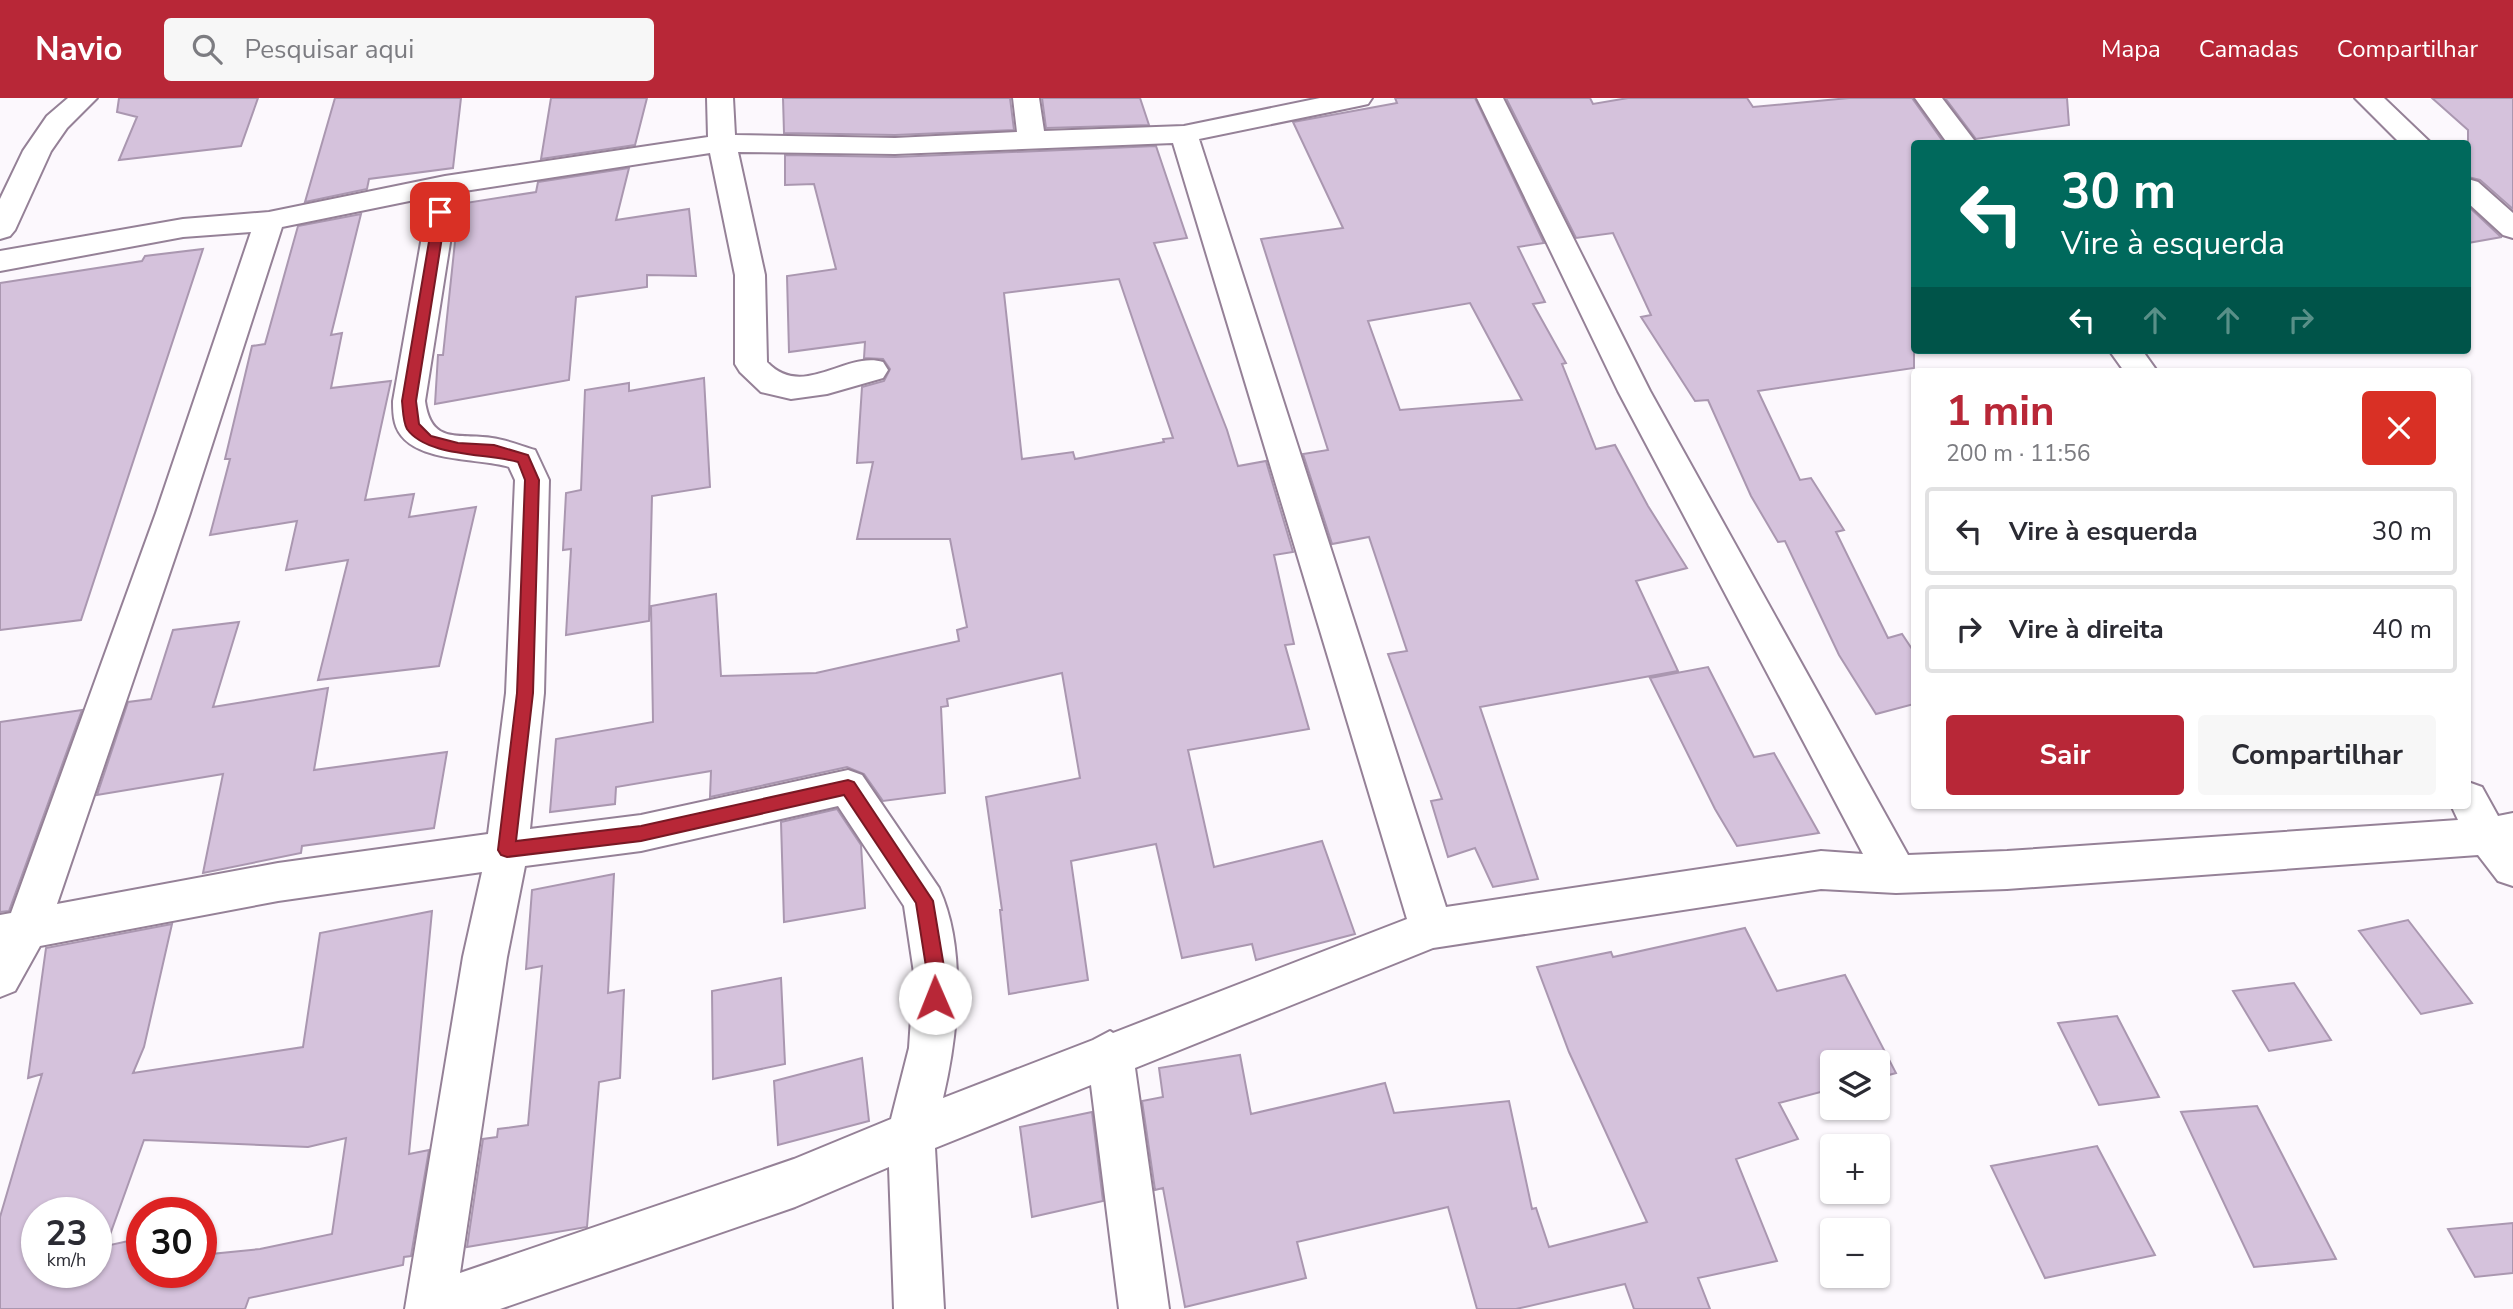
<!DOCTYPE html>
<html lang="pt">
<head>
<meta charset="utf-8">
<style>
	:root { --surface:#fff; --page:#f7f7f7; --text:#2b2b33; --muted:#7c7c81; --line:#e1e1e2; --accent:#b82737 }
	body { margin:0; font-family:"Nunito Sans",sans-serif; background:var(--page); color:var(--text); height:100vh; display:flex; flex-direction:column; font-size:26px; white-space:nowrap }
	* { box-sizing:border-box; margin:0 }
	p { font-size:23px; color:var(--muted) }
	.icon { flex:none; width:38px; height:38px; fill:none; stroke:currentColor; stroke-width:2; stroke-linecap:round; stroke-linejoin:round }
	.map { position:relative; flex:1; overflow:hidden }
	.panel { position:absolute; left:1911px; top:270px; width:560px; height:441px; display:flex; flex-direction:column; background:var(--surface); border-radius:7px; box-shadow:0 2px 5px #0004 }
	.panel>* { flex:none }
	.guide { position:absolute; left:1911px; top:42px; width:560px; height:214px; border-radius:7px; box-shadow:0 2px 5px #0004; background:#00695c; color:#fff; overflow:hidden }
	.controls { position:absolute; left:1820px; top:952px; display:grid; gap:14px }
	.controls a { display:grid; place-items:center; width:70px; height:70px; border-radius:7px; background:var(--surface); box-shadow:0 2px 5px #0004; font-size:35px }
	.speed { position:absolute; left:21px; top:1099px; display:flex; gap:14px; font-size:35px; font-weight:700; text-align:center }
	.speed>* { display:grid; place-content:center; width:91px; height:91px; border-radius:50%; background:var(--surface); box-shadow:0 2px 5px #0004; line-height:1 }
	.speed small { font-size:18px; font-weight:400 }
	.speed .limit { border:10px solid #d22; background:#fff; color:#111 }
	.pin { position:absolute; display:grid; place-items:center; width:60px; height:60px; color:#fff; margin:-30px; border-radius:14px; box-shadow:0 4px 10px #0006 }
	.me { position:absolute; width:77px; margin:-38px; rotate:359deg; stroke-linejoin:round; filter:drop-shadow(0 0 5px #0008) }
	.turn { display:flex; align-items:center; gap:24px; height:147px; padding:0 35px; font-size:32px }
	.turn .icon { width:91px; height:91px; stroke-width:2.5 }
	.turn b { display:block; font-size:49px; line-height:60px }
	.lanes { display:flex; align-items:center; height:66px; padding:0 35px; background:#0003; justify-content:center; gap:35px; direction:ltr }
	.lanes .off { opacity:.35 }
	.round { display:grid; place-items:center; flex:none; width:74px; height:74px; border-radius:7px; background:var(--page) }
	.overview { display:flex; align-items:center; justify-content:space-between; height:119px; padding:0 35px }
	h1 { font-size:42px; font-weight:700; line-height:52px; color:var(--accent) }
	.button { display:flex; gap:14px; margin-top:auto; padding:14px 35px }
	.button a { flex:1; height:80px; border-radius:7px; background:var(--accent); color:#fff; font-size:28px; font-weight:700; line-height:80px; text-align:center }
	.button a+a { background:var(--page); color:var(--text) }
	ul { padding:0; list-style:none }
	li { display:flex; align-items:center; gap:21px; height:88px; margin:0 14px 10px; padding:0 21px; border:4px solid var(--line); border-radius:7px }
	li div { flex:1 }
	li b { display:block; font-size:26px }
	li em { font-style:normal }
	header { display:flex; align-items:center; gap:42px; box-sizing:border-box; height:98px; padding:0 35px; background:var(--accent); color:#fff }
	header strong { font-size:33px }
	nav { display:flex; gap:38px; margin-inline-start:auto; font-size:24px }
	.search { width:490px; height:63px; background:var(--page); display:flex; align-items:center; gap:18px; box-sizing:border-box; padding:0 24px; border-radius:7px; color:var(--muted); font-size:26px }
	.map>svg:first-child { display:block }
</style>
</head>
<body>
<header>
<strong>Navio</strong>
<div class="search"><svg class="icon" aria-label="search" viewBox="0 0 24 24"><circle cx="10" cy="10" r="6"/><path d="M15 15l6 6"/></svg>Pesquisar aqui</div>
<nav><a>Mapa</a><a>Camadas</a><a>Compartilhar</a></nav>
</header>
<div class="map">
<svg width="2513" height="1211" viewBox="0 0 2513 1211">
	<rect width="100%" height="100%" fill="#fcf8fd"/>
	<!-- building -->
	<path fill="#d5c2dc" stroke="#aa97b0" stroke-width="2" fill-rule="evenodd" d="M 119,0 L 258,0 L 241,48 L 119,62 L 137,19 L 117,14 Z
		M 335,0 L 461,0 L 453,70 L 369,81 L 367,91 L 305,104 Z
		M 551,0 L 647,0 L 635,47 L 541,61 Z
		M 783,0 L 1010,0 L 1014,32 L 895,37 L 784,35 Z
		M 1042,0 L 1140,0 L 1149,27 L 1046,30 Z
		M 1395,0 L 1475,0 L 1544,145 L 1518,149 L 1545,204 L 1533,206 L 1566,265 L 1562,266 L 1596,351 L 1615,347 L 1648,408 L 1687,470 L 1636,483 L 1678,573 L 1480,609 L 1538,781 L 1493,789 L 1475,750 L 1448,759 L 1431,703 L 1442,701 L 1388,556 L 1407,553 L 1369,439 L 1332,446 L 1303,356 L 1328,352 L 1261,141 L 1343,130 L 1293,24 L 1397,5 ZM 1470,205 L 1522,302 L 1400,312 L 1368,223 Z
		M 1506,0 L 1590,0 L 1593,6 L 1628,0 L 1747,0 L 1753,9 L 1849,0 L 1912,0 L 1944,45 L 1914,46 L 1914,270 L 1758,293 L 1800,382 L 1811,380 L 1844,432 L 1836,434 L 1888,540 L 1902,536 L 1914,554 L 1914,606 L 1876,616 L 1839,557 L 1785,443 L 1778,444 L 1751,398 L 1708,302 L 1695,303 L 1641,219 L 1651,217 L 1613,135 L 1576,140 Z
		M 1945,0 L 2067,0 L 2069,27 L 1976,41 Z
		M 2432,0 L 2513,0 L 2513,111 L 2480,82 L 2468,79 L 2468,32 Z
		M 1156,48 L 1187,140 L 1154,145 L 1227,332 L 1238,368 L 1266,363 L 1293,454 L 1274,457 L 1294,546 L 1285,547 L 1309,631 L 1188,652 L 1214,769 L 1322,743 L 1355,836 L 1256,862 L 1252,846 L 1182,860 L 1156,746 L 1071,763 L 1088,882 L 1009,896 L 1000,812 L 1002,812 L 986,699 L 1080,680 L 1062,575 L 947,601 L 948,608 L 941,609 L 945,695 L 883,703 L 864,676 L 847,669 L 710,699 L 711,673 L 616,689 L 615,706 L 550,714 L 556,641 L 653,624 L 651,508 L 716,496 L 721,578 L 816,575 L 959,543 L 957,532 L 967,529 L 950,441 L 857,441 L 873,364 L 857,365 L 862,289 L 884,283 L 890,271 L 883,261 L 864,260 L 865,244 L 789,254 L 787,178 L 836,171 L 814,86 L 785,87 L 785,57 L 895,59 ZM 1119,181 L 1173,340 L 1163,341 L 1164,344 L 1075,361 L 1073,354 L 1022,361 L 1004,195 Z
		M 629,70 L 616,122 L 689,111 L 696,178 L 647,177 L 647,189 L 576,199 L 569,282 L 435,306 L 438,257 L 443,257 L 459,106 L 536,94 L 538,84 Z
		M 2468,108 L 2501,139 L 2502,139 L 2468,145 Z
		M 361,116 L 331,237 L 342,235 L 331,290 L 391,283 L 365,402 L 414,396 L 409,419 L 476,409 L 439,568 L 318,582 L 348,462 L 286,472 L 297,423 L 210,437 L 230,361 L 225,361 L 252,248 L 265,246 L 298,128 Z
		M 203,151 L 81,522 L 0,532 L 0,185 L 142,163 L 145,158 Z
		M 704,280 L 710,389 L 652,398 L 649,523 L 566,537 L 571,451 L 563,452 L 566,395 L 581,392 L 585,292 L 629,285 L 629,293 Z
		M 239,524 L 213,609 L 328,590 L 314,672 L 447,654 L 434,730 L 302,748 L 301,755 L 203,775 L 223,676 L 97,697 L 128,604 L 151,601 L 173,532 Z
		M 1708,569 L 1754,659 L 1774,655 L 1819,735 L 1737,748 L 1715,711 L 1650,580 Z
		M 82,612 L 9,813 L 0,814 L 0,624 Z
		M 837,711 L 861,747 L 865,810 L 784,824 L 781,724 Z
		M 614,776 L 608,895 L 624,892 L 620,980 L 599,984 L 587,1129 L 467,1149 L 483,1041 L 497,1039 L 498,1031 L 528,1027 L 542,868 L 526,871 L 532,792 Z
		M 432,813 L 409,1056 L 429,1052 L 411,1158 L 404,1159 L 403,1167 L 249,1200 L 245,1211 L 0,1211 L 0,1119 L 42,976 L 28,980 L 46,850 L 172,826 L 144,949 L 133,975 L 303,949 L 320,835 ZM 346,1040 L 332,1136 L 260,1151 L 201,1157 L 201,1174 L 142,1174 L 142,1140 L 106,1148 L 144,1042 L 308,1049 ZM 37,1115 L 96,1115 L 96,1174 L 37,1174 Z
		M 2408,822 L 2472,905 L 2421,916 L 2359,833 Z
		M 1745,830 L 1777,893 L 1845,877 L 1896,975 L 1878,980 L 1878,964 L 1832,964 L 1832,991 L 1779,1005 L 1798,1041 L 1736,1061 L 1777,1163 L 1698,1180 L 1710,1211 L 1634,1211 L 1625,1186 L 1516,1211 L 1477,1211 L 1448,1109 L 1297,1144 L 1306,1180 L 1185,1209 L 1163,1090 L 1155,1092 L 1142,1003 L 1163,999 L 1159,970 L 1240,957 L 1251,1016 L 1385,985 L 1394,1015 L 1509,1003 L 1532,1111 L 1536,1110 L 1549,1149 L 1647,1124 L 1569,954 L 1537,869 L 1611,854 L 1613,859 Z
		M 781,880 L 785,966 L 713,981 L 712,893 Z
		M 2294,885 L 2331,942 L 2269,953 L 2233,893 Z
		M 2117,918 L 2159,999 L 2099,1007 L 2058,925 Z
		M 862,960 L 869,1023 L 778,1047 L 774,983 Z
		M 2257,1008 L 2336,1161 L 2254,1169 L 2181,1014 Z
		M 1092,1014 L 1103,1103 L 1032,1119 L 1020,1029 Z
		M 2097,1048 L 2155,1157 L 2045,1180 L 1991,1068 Z
		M 2513,1125 L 2513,1175 L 2475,1179 L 2448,1131 Z"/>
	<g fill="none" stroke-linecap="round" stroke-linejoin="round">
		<!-- minor casing -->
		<g stroke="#958197" stroke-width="4">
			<path id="minor" d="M 68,0 L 97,0 L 67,30 L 51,53 L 15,132 L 10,138 L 0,141 L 0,101 L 23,53 L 47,18 Z
				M 707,0 L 733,0 L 735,37 L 895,40 L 1017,34 L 1013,0 L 1039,0 L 1044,33 L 1184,28 L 1320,0 L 1372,0 L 1368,6 L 1359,8 L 1199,41 L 1446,809 L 1821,753 L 1863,756 L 1618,293 L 1477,0 L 1503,0 L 1650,293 L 1908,757 L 2007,753 L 2458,722 L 2451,707 L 2468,707 L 2468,684 L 2482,689 L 2498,718 L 2513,715 L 2513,788 L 2498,783 L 2478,757 L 2007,791 L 1896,795 L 1821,791 L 1433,850 L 1135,970 L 1169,1211 L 1119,1211 L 1091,987 L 935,1050 L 944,1211 L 894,1211 L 889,1069 L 795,1109 L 500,1211 L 405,1211 L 463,859 L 482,774 L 278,803 L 40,848 L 15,893 L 0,899 L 0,817 L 11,815 L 156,415 L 251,134 L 183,139 L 0,173 L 0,153 L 183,121 L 269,114 L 445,78 L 708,39 ZM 1173,45 L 1407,821 L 1113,935 L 1110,933 L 1093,942 L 943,1000 C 958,936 967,851 939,790 L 862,677 L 848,672 L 641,717 L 530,731 L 544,595 L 549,382 L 535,352 C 521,348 507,342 492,340 C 458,335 431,347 425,303 L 458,94 L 710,55 L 735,177 L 735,266 L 740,274 L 761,294 L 791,301 L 827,296 L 883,280 L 888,272 L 883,264 C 845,253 803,302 767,264 L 765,177 L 738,54 L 895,56 ZM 429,99 L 393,303 C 393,310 393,318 395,325 C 406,366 478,359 509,369 L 515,382 L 506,595 L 488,736 L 278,765 L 57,806 L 190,415 L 282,129 ZM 838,708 L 904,808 L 914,875 L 909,950 L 891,1021 L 794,1061 L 460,1175 L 507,859 L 525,768 L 641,753 Z
				M 1915,0 L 1942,0 L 1977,46 L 1948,46 Z
				M 2355,0 L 2384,0 L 2432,46 L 2401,46 Z
				M 2468,81 L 2478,84 L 2513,115 L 2513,140 L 2503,137 L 2468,105 Z
				M 2109,252 L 2142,252 L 2157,273 L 2124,273 Z"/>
		</g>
		<!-- minor -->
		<use href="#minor" fill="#fff" fill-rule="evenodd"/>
	</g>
	<!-- route -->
	<path fill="#b82737" stroke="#781924" stroke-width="2" d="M 440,110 L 446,114 L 416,303 L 419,326 L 431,338 L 458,345 L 494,347 L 528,357 L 539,382 L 533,595 L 516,743 L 641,728 L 848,682 L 854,684 L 933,803 L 945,875 L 941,906 L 935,908 L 928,906 L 926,900 L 927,875 L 916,805 L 844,697 L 641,743 L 507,759 L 501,757 L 498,752 L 517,595 L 525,382 L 518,364 C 486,355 427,359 407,331 C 403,324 403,312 402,303 L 434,114 Z"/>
</svg>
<div class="controls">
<a><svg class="icon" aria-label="layers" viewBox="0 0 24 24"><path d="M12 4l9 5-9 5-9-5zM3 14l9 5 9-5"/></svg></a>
<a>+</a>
<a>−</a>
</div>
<div class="speed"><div>23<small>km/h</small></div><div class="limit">30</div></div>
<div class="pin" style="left:440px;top:114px;background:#d93025"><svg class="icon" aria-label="arrive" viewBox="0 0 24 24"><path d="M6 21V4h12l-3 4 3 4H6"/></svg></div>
<svg class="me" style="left:935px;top:900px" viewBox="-20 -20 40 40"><circle r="19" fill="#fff"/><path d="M0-13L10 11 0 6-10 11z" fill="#b82737"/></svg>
<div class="guide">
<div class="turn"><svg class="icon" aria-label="left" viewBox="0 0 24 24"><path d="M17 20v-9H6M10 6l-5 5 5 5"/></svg><div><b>30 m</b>Vire à esquerda</div></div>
<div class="lanes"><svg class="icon" aria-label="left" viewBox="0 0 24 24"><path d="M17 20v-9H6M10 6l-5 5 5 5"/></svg><svg class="icon off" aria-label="ahead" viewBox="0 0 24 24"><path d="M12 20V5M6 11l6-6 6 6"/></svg><svg class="icon off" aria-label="ahead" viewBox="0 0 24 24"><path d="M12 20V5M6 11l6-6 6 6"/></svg><svg class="icon off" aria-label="right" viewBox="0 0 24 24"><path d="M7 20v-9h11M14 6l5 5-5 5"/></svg></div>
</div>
<section class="panel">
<div class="overview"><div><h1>1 min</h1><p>200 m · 11:56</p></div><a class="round" style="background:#d93025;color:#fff"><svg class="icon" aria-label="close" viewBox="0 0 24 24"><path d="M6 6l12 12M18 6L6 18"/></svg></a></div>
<ul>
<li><svg class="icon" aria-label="left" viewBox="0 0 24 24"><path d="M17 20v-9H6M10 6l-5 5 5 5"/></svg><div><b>Vire à esquerda</b></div><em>30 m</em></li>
<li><svg class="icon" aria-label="right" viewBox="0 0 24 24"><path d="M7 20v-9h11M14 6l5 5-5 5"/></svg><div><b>Vire à direita</b></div><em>40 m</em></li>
</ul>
<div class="button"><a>Sair</a><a>Compartilhar</a></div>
</section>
</div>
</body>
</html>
